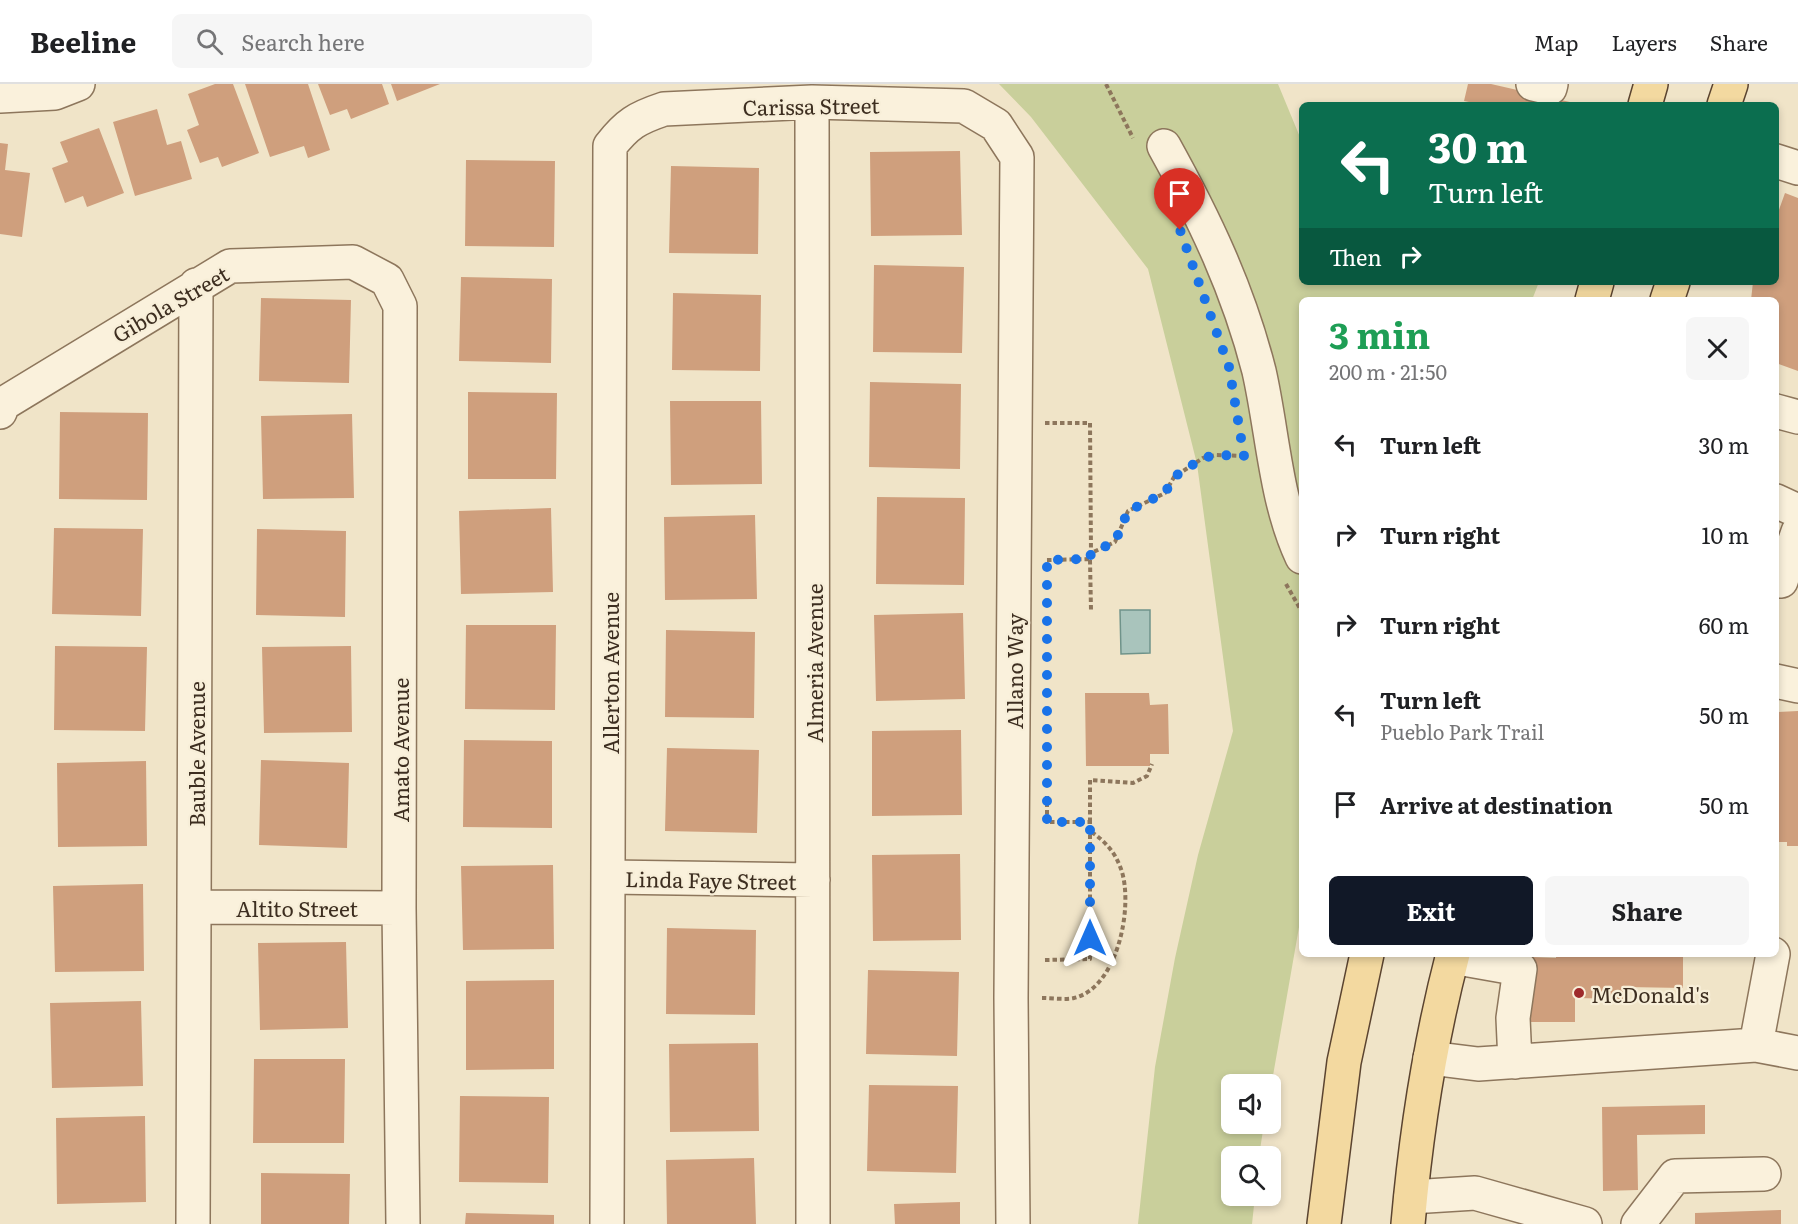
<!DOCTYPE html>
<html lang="en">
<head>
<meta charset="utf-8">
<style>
	:root { --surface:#fff; --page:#f6f6f6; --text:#202124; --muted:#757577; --line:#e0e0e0; --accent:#111827 }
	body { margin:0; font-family:Literata,serif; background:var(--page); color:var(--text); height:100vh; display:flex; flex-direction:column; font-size:22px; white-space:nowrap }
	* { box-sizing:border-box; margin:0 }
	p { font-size:20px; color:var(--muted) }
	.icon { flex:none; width:33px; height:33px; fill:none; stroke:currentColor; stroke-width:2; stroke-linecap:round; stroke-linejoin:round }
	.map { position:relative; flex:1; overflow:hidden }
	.details { position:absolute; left:1299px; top:213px; width:480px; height:660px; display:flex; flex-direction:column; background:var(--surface); border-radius:9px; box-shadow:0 3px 9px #0003 }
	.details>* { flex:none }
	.banner { position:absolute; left:1299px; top:18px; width:480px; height:183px; border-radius:9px; box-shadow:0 3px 9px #0003; background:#0b6e4f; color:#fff; overflow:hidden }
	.fabs { position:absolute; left:1221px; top:990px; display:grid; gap:12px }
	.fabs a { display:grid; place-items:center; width:60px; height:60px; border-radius:9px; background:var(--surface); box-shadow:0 3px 9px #0003; font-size:30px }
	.pin { position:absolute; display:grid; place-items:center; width:51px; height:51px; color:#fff; margin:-62px -26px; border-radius:50% 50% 50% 0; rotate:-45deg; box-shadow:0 0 6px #0007 }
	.pin .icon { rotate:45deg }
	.me { position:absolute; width:66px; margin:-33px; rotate:0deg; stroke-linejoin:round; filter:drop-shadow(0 0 4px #0008) }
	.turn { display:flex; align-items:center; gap:21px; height:126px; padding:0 30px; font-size:27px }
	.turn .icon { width:78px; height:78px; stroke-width:2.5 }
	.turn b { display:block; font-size:42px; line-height:51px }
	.then { display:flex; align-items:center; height:57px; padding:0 30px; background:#0003; gap:12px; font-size:22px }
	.round { display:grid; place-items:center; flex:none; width:63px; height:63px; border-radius:9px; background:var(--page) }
	.headline { display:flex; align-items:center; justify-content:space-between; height:102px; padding:0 30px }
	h1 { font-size:36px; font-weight:700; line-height:45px; color:#1e9e55 }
	.cta { display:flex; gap:12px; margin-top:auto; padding:12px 30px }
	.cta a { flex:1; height:69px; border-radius:9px; background:var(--accent); color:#fff; font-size:24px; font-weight:700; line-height:69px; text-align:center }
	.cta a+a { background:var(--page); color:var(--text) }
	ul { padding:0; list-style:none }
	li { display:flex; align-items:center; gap:18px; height:90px; padding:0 30px }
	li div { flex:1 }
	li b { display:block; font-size:22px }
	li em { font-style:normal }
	header { display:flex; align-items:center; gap:36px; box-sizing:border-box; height:84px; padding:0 30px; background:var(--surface); border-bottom:2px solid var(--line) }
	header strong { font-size:28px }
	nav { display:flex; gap:33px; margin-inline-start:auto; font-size:21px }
	.search { width:420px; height:54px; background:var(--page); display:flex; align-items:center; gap:15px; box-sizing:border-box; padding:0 21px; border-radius:9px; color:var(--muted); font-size:22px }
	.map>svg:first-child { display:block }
</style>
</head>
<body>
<header>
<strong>Beeline</strong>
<div class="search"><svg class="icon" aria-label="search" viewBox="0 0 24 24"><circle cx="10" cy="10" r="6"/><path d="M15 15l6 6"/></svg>Search here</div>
<nav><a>Map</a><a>Layers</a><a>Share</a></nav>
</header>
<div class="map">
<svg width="1798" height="1140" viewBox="0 0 1798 1140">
	<rect width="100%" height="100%" fill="#f0e4c8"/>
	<!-- green -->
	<path fill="#c9cf9b" d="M 999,0 L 1278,0 L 1302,58 L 1302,198 L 1539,198 L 1532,216 L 1302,216 L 1302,826 L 1271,1003 L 1270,1000 L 1232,1000 L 1232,1040 L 1264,1040 L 1259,1072 L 1232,1072 L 1232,1112 L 1255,1112 L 1252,1140 L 1138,1140 L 1155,983 L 1175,874 L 1198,771 L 1233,647 L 1197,380 L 1148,185 L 1031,33 Z"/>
	<!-- water -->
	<path fill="#a9c4bc" stroke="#6f938a" stroke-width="1.5" d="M 1120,526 L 1150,526 L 1150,569 L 1121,570 Z"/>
	<!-- building -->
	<path fill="#cf9f7d" d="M 215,0 L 233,0 L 259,69 L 222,83 L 218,73 L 200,79 L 187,46 L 199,41 L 188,10 Z
		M 245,0 L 308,0 L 330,66 L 308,74 L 304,62 L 270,73 Z
		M 318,0 L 382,0 L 389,20 L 351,35 L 347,25 L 330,31 Z
		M 391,0 L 440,0 L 397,17 Z
		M 1468,0 L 1491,0 L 1583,21 L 1484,21 L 1464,17 Z
		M 157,25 L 167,61 L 181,57 L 192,95 L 135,112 L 113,38 Z
		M 99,44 L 124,109 L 87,123 L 83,112 L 65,119 L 52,84 L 68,78 L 60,58 Z
		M 0,59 L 8,60 L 5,86 L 30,89 L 22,153 L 0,150 Z
		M 960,67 L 962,151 L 871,152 L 870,68 Z
		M 466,76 L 555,77 L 554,163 L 465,162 Z
		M 671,82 L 759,84 L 758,170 L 669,169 Z
		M 1785,109 L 1798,114 L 1798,287 L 1776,279 L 1776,216 L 1751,216 L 1753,198 L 1776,198 L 1776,134 Z
		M 874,181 L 964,183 L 962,269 L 873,268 Z
		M 461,193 L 552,195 L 551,279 L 459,277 Z
		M 673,209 L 761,211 L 760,287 L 672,286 Z
		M 261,214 L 351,216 L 349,299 L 259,297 Z
		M 870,298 L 961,300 L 960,385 L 869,383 Z
		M 468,308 L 557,309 L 556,395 L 468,395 Z
		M 670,317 L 761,317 L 762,400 L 671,401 Z
		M 60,328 L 148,329 L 147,416 L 59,415 Z
		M 352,330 L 354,414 L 263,415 L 261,332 Z
		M 877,413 L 965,414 L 964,501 L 876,500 Z
		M 551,424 L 553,508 L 461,510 L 459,427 Z
		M 755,431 L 757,515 L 665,516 L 664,433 Z
		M 54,444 L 143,445 L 141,532 L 52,530 Z
		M 257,445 L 346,447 L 345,533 L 256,531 Z
		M 963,529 L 965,615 L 876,617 L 874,531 Z
		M 466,541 L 556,541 L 555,626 L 465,625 Z
		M 666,546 L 755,548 L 754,634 L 665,633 Z
		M 55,562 L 147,563 L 145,647 L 54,646 Z
		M 351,562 L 352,648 L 264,649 L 262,563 Z
		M 1085,609 L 1149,609 L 1150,621 L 1168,620 L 1169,670 L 1150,670 L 1150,682 L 1086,682 Z
		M 1798,627 L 1798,762 L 1787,762 L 1787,758 L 1776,758 L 1776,628 Z
		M 961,646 L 962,731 L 872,732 L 872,647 Z
		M 464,656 L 552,657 L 552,744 L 463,743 Z
		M 667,664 L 759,666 L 757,749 L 665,747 Z
		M 261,676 L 349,679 L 347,764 L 259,761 Z
		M 146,677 L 147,762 L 58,763 L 57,679 Z
		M 960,770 L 961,856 L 873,857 L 872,771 Z
		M 553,781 L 554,865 L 463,866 L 461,782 Z
		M 143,800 L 144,887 L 55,888 L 53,802 Z
		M 667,844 L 756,846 L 755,931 L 666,930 Z
		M 346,858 L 348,944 L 260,946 L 258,859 Z
		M 1556,870 L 1683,870 L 1683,904 L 1627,903 L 1627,915 L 1575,914 L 1575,938 L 1530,938 L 1531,873 L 1556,874 Z
		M 868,886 L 959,888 L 957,972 L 866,970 Z
		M 554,896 L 554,985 L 466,986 L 466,897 Z
		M 141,917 L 143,1002 L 52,1004 L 50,919 Z
		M 758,959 L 759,1047 L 670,1048 L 669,960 Z
		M 254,975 L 345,975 L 344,1059 L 253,1059 Z
		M 869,1001 L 958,1002 L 956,1089 L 867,1087 Z
		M 460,1012 L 549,1013 L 548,1099 L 459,1098 Z
		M 1705,1021 L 1705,1050 L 1637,1051 L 1638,1106 L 1603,1107 L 1602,1023 Z
		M 145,1032 L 146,1118 L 57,1120 L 56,1034 Z
		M 754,1074 L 756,1140 L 667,1140 L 666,1076 Z
		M 261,1089 L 350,1090 L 349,1140 L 261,1140 Z
		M 960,1118 L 960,1140 L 895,1140 L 894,1120 Z
		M 1781,1126 L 1781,1140 L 1695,1140 L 1695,1129 Z
		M 466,1129 L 554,1131 L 554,1140 L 465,1140 Z"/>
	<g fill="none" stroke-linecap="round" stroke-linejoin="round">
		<!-- minor casing -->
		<g stroke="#8d765c" stroke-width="36">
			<path id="minor" d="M 1533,0 L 1550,4 L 1551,0
				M 0,12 L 55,9 L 78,0
				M 812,18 L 813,1140
				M 1164,62 C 1205,136 1238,205 1259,287 C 1273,349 1275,415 1302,473
				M 1776,77 L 1798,84
				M 1776,327 L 1798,333
				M 0,328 L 3,320 L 230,182 L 353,178 L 387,196 L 400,222 L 399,824 L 403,1140
				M 1776,417 L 1798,427
				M 1781,497 L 1798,448
				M 1776,597 L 1798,602
				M 609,793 L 813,796
				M 194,823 L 399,824
				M 1452,873 L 1520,885 L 1513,934 L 1515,978
				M 1756,961 L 1798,969
				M 1430,974 L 1478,980 L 1756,961 L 1773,870
				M 1411,1113 L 1475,1109 L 1585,1140
				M 193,1140 L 196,201
				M 607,1140 L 610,62 C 627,40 637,34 664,25 L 812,18 L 964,22 L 996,41 L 1017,73 L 1011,914 L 1013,1140
				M 1638,1140 L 1675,1092 L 1764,1090"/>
		</g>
		<!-- major casing -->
		<g stroke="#5b4430" stroke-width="36">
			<path id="major" d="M 1645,21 L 1651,0
				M 1724,21 L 1731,0
				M 1592,216 L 1597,198
				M 1667,216 L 1673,198
				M 1324,1140 L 1344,978 L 1367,870
				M 1408,1140 C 1416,1049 1430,958 1453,870"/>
		</g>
		<!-- path -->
		<path stroke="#8d765c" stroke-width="4" stroke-dasharray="4.5 3" stroke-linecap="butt" d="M 1106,0 L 1133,54
			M 1045,339 L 1090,339 L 1091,469
			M 1047,476 L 1090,475 L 1091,469 L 1115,458 L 1128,427 L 1165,409 L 1174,393 L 1203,374 L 1216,371 L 1243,372
			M 1090,476 L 1091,526
			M 1286,500 L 1302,528
			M 1090,738 L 1090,696 L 1133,699 L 1147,692 L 1152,680
			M 1045,876 L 1090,875 L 1090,738 L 1047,738 L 1047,712
			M 1042,914 C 1052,914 1065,916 1074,914 C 1118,904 1134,821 1121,785 C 1115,768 1105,757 1090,747"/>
		<!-- minor -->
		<use href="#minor" stroke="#faf1dc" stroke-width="33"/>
		<!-- major -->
		<use href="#major" stroke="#f3d9a0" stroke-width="33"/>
	</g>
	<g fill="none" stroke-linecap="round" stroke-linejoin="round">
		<!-- route -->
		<path stroke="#1a73e8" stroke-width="10" stroke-dasharray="0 18" d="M 1090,854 L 1090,738 L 1047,738 L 1047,476 L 1090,475 L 1091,469 L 1115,458 L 1128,427 L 1165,409 L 1174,393 L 1203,374 L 1216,371 L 1244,372 L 1229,283 L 1180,146"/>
	</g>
	<!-- markers -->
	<circle fill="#9e2a2b" stroke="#f7eed8" stroke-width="2" cx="1579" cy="909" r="6"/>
	<g text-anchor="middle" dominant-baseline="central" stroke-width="4.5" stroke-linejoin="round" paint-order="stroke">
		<!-- street labels -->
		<g font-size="21" fill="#3d2e20" stroke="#f7eed8">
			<text transform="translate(811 21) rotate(-1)">Carissa Street</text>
			<text transform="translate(170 219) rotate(-30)">Gibola Street</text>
			<text transform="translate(813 579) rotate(-90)">Almeria Avenue</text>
			<text transform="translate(1013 587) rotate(-90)">Allano Way</text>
			<text transform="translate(609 589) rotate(-90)">Allerton Avenue</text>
			<text transform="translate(399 666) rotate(-90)">Amato Avenue</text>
			<text transform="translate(195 670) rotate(-90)">Bauble Avenue</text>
			<text transform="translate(711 795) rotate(1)">Linda Faye Street</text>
			<text x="297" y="823">Altito Street</text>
		</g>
		<!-- poi labels -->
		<g font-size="21" fill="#3d2e20" stroke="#f7eed8" text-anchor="start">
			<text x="1591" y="909">McDonald's</text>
		</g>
	</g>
</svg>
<div class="fabs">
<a><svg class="icon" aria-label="sound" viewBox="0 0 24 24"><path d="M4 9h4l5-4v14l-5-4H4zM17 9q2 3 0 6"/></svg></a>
<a><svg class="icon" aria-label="search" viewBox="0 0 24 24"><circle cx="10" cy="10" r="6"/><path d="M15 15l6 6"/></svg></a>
</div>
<div class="pin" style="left:1180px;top:146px;background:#d93025"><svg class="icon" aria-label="arrive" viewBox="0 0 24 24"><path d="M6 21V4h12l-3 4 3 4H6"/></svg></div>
<svg class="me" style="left:1090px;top:854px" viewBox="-20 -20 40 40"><path d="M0-17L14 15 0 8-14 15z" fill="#1a73e8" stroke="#fff" stroke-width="4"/></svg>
<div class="banner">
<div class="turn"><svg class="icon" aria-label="left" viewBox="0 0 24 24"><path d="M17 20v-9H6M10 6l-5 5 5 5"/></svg><div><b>30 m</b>Turn left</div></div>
<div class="then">Then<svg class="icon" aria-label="right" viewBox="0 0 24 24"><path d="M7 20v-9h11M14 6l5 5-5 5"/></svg></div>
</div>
<section class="details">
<div class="headline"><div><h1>3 min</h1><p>200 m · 21:50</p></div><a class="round"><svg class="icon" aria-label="close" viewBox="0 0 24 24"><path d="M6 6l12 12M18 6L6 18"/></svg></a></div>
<ul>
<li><svg class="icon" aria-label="left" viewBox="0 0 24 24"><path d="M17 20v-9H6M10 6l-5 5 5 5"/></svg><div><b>Turn left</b></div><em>30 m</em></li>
<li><svg class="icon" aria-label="right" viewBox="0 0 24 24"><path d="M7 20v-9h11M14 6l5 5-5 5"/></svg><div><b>Turn right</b></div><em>10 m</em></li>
<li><svg class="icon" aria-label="right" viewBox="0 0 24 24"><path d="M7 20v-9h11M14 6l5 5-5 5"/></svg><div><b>Turn right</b></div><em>60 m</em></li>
<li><svg class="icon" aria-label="left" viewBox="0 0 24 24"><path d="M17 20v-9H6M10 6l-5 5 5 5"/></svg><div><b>Turn left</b><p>Pueblo Park Trail</p></div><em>50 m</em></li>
<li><svg class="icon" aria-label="arrive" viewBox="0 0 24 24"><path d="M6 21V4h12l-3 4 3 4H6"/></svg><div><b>Arrive at destination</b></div><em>50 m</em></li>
</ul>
<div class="cta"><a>Exit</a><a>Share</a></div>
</section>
</div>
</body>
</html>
